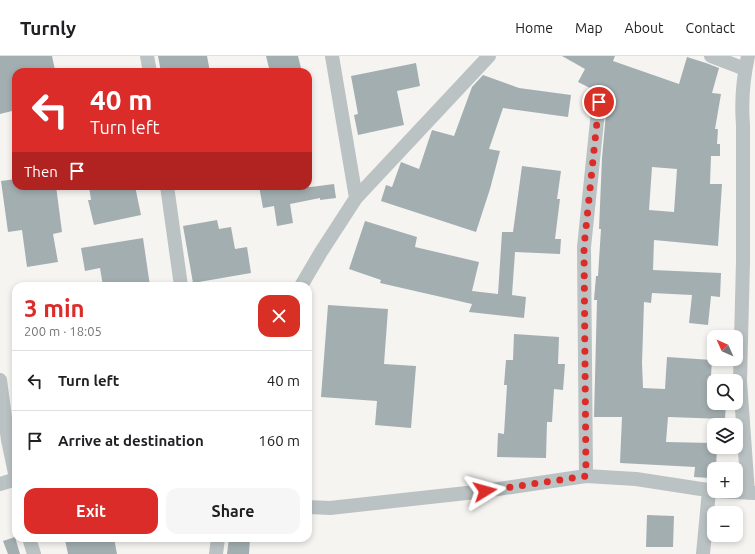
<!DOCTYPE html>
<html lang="en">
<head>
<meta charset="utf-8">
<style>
	:root { --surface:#fff; --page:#f6f6f6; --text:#202124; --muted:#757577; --line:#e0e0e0; --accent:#dc2c2a }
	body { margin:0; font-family:Ubuntu,sans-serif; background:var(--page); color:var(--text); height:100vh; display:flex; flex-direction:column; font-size:15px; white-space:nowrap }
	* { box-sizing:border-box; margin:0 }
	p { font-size:13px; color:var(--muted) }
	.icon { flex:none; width:22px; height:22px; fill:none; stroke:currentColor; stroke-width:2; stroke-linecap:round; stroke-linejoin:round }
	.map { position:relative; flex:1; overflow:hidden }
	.panel { position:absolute; left:12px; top:226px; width:300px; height:260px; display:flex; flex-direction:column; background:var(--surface); border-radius:12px; box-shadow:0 2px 6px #0003 }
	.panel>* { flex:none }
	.banner { position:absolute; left:12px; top:12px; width:300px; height:122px; border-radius:12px; box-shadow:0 2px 6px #0003; background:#dc2c2a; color:#fff; overflow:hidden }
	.needle { width:26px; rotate:315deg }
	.tools { position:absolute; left:707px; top:274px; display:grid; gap:8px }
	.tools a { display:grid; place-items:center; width:36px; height:36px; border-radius:8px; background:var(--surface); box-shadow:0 2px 6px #0003; font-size:20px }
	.pin { position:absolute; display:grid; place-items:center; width:34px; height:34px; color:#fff; margin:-17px; border:2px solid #fff; border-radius:50%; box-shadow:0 1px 4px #0007 }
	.me { position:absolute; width:44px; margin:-22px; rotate:82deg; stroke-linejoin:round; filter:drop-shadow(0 0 3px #0008) }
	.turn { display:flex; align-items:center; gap:14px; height:84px; padding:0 12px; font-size:18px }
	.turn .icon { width:52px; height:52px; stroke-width:2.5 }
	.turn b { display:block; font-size:28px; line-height:34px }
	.then { display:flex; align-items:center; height:38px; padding:0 12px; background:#0003; gap:8px; font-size:15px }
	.round { display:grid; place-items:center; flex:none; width:42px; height:42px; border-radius:12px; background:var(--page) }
	.headline { display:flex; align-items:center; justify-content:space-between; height:68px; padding:0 12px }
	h1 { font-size:24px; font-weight:700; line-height:30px; color:var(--accent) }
	.primary-button { display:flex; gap:8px; margin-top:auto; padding:8px 12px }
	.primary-button a { flex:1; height:46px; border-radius:12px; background:var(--accent); color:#fff; font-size:16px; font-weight:700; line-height:46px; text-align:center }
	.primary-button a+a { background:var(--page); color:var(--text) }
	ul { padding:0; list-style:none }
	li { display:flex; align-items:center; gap:12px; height:60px; padding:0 12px; border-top:1px solid var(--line) }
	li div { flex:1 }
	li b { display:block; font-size:15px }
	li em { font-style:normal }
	header { display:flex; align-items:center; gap:24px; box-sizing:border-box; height:56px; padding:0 20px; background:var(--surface); border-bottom:1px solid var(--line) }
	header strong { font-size:19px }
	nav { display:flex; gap:22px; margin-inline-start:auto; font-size:14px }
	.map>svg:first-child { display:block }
</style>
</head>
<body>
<header>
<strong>Turnly</strong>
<nav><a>Home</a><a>Map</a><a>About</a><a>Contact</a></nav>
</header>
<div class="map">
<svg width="755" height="498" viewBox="0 0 755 498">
	<rect width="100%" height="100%" fill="#f5f4f1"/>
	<!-- building -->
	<path fill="#a3aeb1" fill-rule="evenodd" d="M 0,0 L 52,0 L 55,14 L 48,16 L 16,16 L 16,54 L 0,58 Z
		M 158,0 L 207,0 L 210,16 L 161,16 Z
		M 266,0 L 298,0 L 302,16 L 270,16 Z
		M 562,0 L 615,0 L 613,5 L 679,28 L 687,1 L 706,7 L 719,12 L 712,37 L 721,38 L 715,73 L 718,73 L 717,88 L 720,88 L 720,100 L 711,100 L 710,128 L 722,128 L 718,190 L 654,184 L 653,214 L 721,217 L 720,241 L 711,240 L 708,269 L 689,267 L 692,239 L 652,237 L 651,247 L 644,246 L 642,307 L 643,332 L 665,333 L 667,301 L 712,304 L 710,335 L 714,336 L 714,347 L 726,347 L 725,363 L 668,361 L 666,386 L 714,387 L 714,391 L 717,391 L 716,412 L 711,411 L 710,422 L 694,421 L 695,411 L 620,407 L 622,361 L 594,361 L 597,244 L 594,244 L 596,220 L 598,220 L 601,173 L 599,173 L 602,102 L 607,46 L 606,40 L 578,26 L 585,13 ZM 652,111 L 677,113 L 674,156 L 649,154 Z
		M 416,7 L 420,30 L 397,35 L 404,69 L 358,79 L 354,59 L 358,58 L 351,20 Z
		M 483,19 L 519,32 L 571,39 L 568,61 L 503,52 L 489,93 L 500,95 L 490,133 L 476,176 L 381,145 L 386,129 L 392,131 L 401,106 L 419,113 L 432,74 L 454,80 L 472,31 Z
		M 522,110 L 561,115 L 557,143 L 560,143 L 555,183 L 561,183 L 560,198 L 515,196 L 512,239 L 526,241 L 524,262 L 469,256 L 472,248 L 380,227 L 381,224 L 349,213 L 365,165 L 417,181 L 415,191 L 479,206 L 472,235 L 498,238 L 502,176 L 513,176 Z
		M 16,123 L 16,130 L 56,130 L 62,176 L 53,178 L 58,206 L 27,211 L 22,174 L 8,176 L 1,125 Z
		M 334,128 L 336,142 L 320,144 L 320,142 L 290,148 L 293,167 L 277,170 L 274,150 L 263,152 L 259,130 L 311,131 Z
		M 89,130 L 135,130 L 141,159 L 94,169 L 88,144 L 91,144 Z
		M 217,164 L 219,173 L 231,171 L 235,193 L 247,191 L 251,217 L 193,227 L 183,170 Z
		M 143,182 L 150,230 L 103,230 L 100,212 L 85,215 L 81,192 Z
		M 328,249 L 388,253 L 384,308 L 416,310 L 411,372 L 375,369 L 377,345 L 321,341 Z
		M 514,278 L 559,281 L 558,308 L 565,308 L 563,334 L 554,333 L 552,366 L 547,366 L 546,402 L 497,401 L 498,377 L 504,378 L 507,329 L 504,329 L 506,304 L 513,304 Z
		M 647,459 L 674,460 L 673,491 L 646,491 Z
		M 15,481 L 20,498 L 8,498 L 3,485 Z
		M 75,482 L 114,482 L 117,498 L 68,498 L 65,484 Z
		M 229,482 L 250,482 L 249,498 L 227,498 Z"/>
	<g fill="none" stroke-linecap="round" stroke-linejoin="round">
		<!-- minor -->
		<path stroke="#bbc2c3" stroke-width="14" d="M 147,0 L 150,16
			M 332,0 L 356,142
			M 711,0 L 745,13
			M 167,130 L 181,230
			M 301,230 L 321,196 L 356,142 L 489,0
			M 0,324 L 8,384 L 16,422
			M 586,420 L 584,191 L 599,46
			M 0,428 L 16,423
			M 715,435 L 755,437
			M 748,437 L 740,325 L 743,205 L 743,69 C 741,45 743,23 748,0
			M 308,451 L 330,452 L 485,435 L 586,420 L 636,423 L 714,435
			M 29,482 L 34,498
			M 216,498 L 218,482
			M 703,498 L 709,435"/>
	</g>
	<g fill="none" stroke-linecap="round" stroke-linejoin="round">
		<!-- route -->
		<path stroke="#dc2c2a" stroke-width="7" stroke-dasharray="0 12.6" d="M 485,435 L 586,420 L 584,191 L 599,46"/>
	</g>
</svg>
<div class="tools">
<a><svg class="needle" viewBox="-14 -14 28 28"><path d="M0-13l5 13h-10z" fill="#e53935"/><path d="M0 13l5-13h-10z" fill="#757577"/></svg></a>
<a><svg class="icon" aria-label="search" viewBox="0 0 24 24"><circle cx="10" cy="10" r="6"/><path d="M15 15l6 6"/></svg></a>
<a><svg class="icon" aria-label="layers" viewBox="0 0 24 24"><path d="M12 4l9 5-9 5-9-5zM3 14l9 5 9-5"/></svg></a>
<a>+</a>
<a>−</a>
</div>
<div class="pin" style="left:599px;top:46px;background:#d93025"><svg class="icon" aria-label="arrive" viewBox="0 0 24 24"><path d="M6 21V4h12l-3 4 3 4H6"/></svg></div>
<svg class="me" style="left:485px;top:435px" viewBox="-20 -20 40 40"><path d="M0-17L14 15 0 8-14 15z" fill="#dc2c2a" stroke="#fff" stroke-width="4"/></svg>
<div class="banner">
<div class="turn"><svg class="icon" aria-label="left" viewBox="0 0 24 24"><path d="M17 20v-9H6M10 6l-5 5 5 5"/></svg><div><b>40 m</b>Turn left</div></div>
<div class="then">Then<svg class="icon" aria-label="arrive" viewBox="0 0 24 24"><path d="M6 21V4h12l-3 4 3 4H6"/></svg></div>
</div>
<section class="panel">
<div class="headline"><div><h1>3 min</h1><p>200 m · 18:05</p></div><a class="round" style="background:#d93025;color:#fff"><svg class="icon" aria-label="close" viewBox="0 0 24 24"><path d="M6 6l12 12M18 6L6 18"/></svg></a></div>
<ul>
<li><svg class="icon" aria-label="left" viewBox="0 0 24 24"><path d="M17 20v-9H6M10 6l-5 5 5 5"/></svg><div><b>Turn left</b></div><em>40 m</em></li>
<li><svg class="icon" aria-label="arrive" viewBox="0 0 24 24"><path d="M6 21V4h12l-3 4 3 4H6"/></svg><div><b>Arrive at destination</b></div><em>160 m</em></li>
</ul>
<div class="primary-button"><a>Exit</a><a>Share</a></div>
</section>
</div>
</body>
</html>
